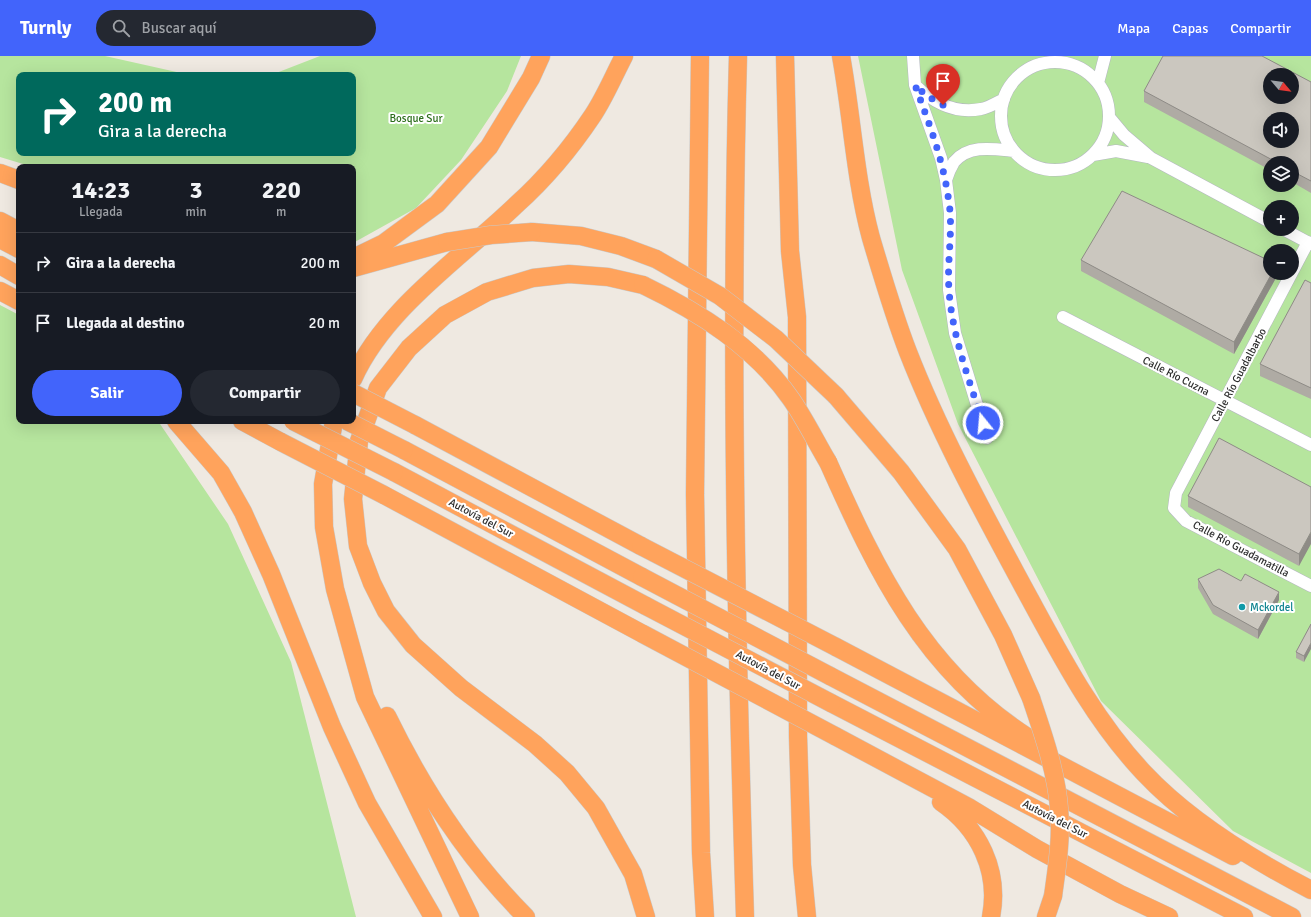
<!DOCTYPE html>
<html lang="es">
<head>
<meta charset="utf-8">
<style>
	:root { --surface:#171b24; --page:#242831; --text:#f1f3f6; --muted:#9ea1a6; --line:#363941; --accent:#4264fb }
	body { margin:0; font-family:Signika,sans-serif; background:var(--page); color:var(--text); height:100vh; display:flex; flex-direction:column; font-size:15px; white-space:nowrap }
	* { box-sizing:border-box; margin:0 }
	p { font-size:13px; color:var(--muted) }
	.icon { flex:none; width:22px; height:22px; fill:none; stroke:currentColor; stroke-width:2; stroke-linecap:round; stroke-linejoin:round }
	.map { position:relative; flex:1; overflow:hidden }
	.side { position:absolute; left:16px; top:108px; width:340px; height:260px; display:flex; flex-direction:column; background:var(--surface); border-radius:8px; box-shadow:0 4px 16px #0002 }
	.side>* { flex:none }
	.banner { position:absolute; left:16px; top:16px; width:340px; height:84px; border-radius:8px; box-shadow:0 4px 16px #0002; background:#00695c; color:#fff; overflow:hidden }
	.needle { width:26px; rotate:119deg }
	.tools { position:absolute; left:1263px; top:12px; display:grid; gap:8px }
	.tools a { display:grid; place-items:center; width:36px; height:36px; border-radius:50%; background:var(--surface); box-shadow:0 4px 16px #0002; font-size:20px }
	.pin { position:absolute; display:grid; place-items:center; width:34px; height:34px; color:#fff; margin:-41px -17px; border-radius:50% 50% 50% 0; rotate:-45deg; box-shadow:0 0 4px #0007 }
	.pin .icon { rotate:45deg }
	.me { position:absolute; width:44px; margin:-22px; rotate:343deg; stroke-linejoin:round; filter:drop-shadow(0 0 3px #0008) }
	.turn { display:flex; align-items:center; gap:14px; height:84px; padding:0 16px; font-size:18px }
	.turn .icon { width:52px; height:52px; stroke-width:2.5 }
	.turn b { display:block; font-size:28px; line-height:34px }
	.eta { display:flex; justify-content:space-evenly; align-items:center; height:68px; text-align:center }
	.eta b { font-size:24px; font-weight:800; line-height:28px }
	.button { display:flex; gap:8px; margin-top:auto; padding:8px 16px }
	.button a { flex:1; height:46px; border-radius:24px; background:var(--accent); color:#fff; font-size:16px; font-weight:800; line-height:46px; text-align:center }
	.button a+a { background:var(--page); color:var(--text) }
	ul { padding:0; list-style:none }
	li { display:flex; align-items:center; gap:12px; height:60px; padding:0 16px; border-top:1px solid var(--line) }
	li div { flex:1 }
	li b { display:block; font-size:15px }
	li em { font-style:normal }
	header { display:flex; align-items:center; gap:24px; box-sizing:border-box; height:56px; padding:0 20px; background:var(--accent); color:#fff }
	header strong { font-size:19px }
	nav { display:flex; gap:22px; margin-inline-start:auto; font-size:14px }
	.search { width:280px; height:36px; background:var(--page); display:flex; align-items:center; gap:10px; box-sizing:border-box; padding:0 14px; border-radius:22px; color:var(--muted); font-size:15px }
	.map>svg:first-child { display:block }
</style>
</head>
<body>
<header>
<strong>Turnly</strong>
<div class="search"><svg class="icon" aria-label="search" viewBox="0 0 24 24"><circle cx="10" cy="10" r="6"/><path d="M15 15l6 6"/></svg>Buscar aquí</div>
<nav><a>Mapa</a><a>Capas</a><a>Compartir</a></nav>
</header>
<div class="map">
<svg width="1311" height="861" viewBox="0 0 1311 861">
	<rect width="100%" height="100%" fill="#efe9e1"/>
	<!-- green -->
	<path fill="#b6e59e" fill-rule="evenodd" d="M 0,0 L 105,0 L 190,19 L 19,19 L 19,97 L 353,97 L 353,19 L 271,19 L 320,0 L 521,0 L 507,35 L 461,104 L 416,152 L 353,187 L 353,111 L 33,111 L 0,101 Z
		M 858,0 L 1311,0 L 1311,817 L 1233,775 L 1101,645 L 958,368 L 902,214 ZM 1270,19 L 1292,19 L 1292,41 L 1270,41 ZM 1270,63 L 1292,63 L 1292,85 L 1270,85 ZM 1270,107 L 1292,107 L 1292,129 L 1270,129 ZM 1270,151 L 1292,151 L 1292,173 L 1270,173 ZM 1270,195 L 1292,195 L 1292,217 L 1270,217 Z
		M 0,249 L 19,259 L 19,365 L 158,365 L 228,468 L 291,606 L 356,861 L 0,861 Z"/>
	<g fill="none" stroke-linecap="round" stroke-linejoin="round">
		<!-- minor casing -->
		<g stroke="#b4b7c1" stroke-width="13">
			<path id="minor" d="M 913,0 L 915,29 L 941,102 L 946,124 L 950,157 L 949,234 L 955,277 L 987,382
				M1001 60a54 54 0 1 1 108 0a54 54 0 1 1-108 0Z
				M 1098,27 L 1105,0
				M 916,30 C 934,47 956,58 981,53 C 988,52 996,47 1004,43
				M 1109,61 L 1124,79 L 1151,102 L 1270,166
				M 1093,99 L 1116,95 L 1148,101
				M 946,124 C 948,118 951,111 954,106 C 969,88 994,93 1014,95
				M 1283,173 L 1311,188
				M 1308,186 L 1176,437 L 1174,452 L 1186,465 L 1311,530
				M 1063,261 L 1311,389"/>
		</g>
		<!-- highway casing -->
		<g stroke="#c9c9c9" stroke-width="19">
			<path id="highway" d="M 700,0 L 695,438 L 701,797 L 705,861
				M 738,0 C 730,287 736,574 745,861
				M 785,0 L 790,195 L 797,261 L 798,680 L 802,809 L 807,861
				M 841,0 C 852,60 855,123 871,182 C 882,219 894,260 908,296 C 940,378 983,456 1025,534 C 1060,598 1093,663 1144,717 C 1189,765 1253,804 1311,834
				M 0,117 L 19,124
				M 0,165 L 19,175
				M 532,176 L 581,180 L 621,190 L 656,203
				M 0,183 L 19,193
				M 353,202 L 384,187 L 437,148 L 489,91 L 531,22 L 541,0
				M 0,209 L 19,220
				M 353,212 L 447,186
				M 643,229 L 608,221 L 569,218 L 533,222 L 487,236 L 445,259 L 409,292 L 378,332 L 359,385 L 353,443 L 358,490 L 372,527 L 386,555 L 413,589 L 461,632 L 535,688 L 567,717 L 596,752 L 633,818 L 646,861
				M 0,235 L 19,245
				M 353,323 C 385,252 461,202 516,149 C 545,123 571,92 593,59 C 605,41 614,19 624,0
				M 836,340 L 901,416 L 957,493 L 1003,579 L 1031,642
				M 176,365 L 221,417 L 243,456 L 271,518 L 332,671 L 367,747 L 433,861
				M 242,365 L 281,386
				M 334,365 L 323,428 L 324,471 L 335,533 L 365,641 L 470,861
				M 415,369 L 641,490
				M 404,394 L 642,521
				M 828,406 C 877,516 924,615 1029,682
				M 394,416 L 646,550
				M 384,439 L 643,578
				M 836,591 L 1233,800
				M 830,620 L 1292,861
				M 831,647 L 1244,861
				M 387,660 C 423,734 467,802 526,861
				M 835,680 L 970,752 L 1037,793 L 1120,838 L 1169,861
				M 941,746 C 979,772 1000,815 991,861
				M 1046,861 L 1053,840"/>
		</g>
		<!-- minor -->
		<use href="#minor" stroke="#fff" stroke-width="12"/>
		<!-- highway -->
		<use href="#highway" stroke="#ffa35c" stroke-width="18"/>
		<!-- highway-bridge casing -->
		<g stroke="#c9c9c9" stroke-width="19" stroke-linecap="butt">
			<path id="highway-bridge" d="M 447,186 L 491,179 L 532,176
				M 656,203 L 720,240 L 776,283 L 836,340
				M 643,229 C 699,256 755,291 791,343 C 805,363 816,386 828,406
				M 353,337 L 415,369
				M 293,365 L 394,416
				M 347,365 L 404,394
				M 281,386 L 384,439
				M 641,490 L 836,591
				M 642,521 L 830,620
				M 646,550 L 831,647
				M 643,578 L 835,680
				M 1031,642 C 1043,678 1056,714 1059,752 C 1062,781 1057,811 1053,840"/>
		</g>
		<!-- highway-bridge -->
		<use href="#highway-bridge" stroke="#ffa35c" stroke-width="18"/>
	</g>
	<!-- wall -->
	<path fill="#afaba4" d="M 1311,26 L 1311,137 L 1292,126 L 1292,107 L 1270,107 L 1270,114 L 1144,46 L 1144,35 Z
		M 1081,204 L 1277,217 L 1277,220 L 1234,298 L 1081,215 Z
		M 1311,227 L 1311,343 L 1260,320 L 1260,308 Z
		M 1311,431 L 1299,510 L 1188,451 L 1188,440 Z
		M 1198,523 L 1241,525 L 1279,544 L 1258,583 L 1213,558 L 1198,532 Z
		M 1311,568 L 1304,606 L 1296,602 L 1296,596 Z"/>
	<!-- shaded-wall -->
	<path fill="#8e8b86" d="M 1272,217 L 1277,217 L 1277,220 L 1234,298 L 1234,286 Z
		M 1311,476 L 1311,488 L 1299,510 L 1299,498 Z
		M 1279,536 L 1279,544 L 1258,583 L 1258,574 Z
		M 1311,587 L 1311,593 L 1304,606 L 1304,600 Z"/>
	<!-- building -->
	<path fill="#cbc7bf" stroke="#8e8b86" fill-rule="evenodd" d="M 1163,0 L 1262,0 L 1311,26 L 1311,125 L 1292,115 L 1292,107 L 1278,107 L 1144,35 ZM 1270,19 L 1292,19 L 1292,41 L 1270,41 ZM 1270,63 L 1292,63 L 1292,85 L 1270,85 Z
		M 1122,135 L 1270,205 L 1270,217 L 1272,217 L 1234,286 L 1081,204 Z
		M 1305,224 L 1311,227 L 1311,332 L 1260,308 Z
		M 1219,382 L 1311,431 L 1311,476 L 1299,498 L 1188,440 Z
		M 1219,513 L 1241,525 L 1245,518 L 1279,536 L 1258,574 L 1213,549 L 1198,523 Z
		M 1311,568 L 1311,587 L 1304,600 L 1296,596 Z"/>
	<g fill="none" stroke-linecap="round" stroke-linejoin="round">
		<!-- route -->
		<path stroke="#4264fb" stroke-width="7" stroke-dasharray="0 12.6" d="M 943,49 L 927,40 L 915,29 C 931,73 945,108 950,155 C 952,181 947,208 949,234 C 952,279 969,324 983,367"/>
	</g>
	<!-- markers -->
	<circle fill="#0f9aa8" stroke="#fff" stroke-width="1.5" cx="1242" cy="551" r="4"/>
	<g text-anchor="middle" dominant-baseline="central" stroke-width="4" stroke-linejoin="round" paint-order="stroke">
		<!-- park labels -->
		<g font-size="11" fill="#2c6e1b" stroke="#fff">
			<text x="416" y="62">Bosque Sur</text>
		</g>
		<!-- street labels -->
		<g font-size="11" fill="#2e2e2e" stroke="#fff">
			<text transform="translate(1239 319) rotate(-62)">Calle Río Guadalbarbo</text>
			<text transform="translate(1176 320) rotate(27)">Calle Río Cuzna</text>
			<text transform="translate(481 462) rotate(28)">Autovía del Sur</text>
			<text transform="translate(1241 493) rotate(28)">Calle Río Guadamatilla</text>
			<text transform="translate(768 614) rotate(28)">Autovía del Sur</text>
			<text transform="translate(1055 763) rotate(27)">Autovía del Sur</text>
		</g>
		<!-- culture labels -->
		<g font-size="11" fill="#0d838f" stroke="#fff" text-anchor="start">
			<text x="1250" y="551">Mckordel</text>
		</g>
	</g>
</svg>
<div class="tools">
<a><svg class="needle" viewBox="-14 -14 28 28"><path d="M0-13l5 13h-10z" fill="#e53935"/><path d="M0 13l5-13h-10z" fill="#9ea1a6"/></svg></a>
<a><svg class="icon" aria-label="sound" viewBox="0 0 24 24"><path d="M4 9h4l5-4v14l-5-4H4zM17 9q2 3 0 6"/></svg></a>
<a><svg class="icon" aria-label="layers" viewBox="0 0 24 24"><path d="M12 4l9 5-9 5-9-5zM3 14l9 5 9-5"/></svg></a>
<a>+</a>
<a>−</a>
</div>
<div class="pin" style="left:943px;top:49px;background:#d93025"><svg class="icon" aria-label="arrive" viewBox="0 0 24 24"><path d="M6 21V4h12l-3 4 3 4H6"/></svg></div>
<svg class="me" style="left:983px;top:367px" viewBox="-20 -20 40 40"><circle r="17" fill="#4264fb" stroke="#fff" stroke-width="3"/><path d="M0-11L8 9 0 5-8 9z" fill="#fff"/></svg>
<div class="banner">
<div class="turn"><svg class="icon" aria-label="right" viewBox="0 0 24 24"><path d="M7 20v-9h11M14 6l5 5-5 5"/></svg><div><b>200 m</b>Gira a la derecha</div></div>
</div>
<section class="side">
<div class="eta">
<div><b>14:23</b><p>Llegada</p></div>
<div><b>3</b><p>min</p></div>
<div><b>220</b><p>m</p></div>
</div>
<ul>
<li><svg class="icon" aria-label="right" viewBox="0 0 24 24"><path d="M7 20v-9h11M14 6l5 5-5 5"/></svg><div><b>Gira a la derecha</b></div><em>200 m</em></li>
<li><svg class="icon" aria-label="arrive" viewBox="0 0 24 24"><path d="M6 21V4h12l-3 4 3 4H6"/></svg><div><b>Llegada al destino</b></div><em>20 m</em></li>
</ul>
<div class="button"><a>Salir</a><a>Compartir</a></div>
</section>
</div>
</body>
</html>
